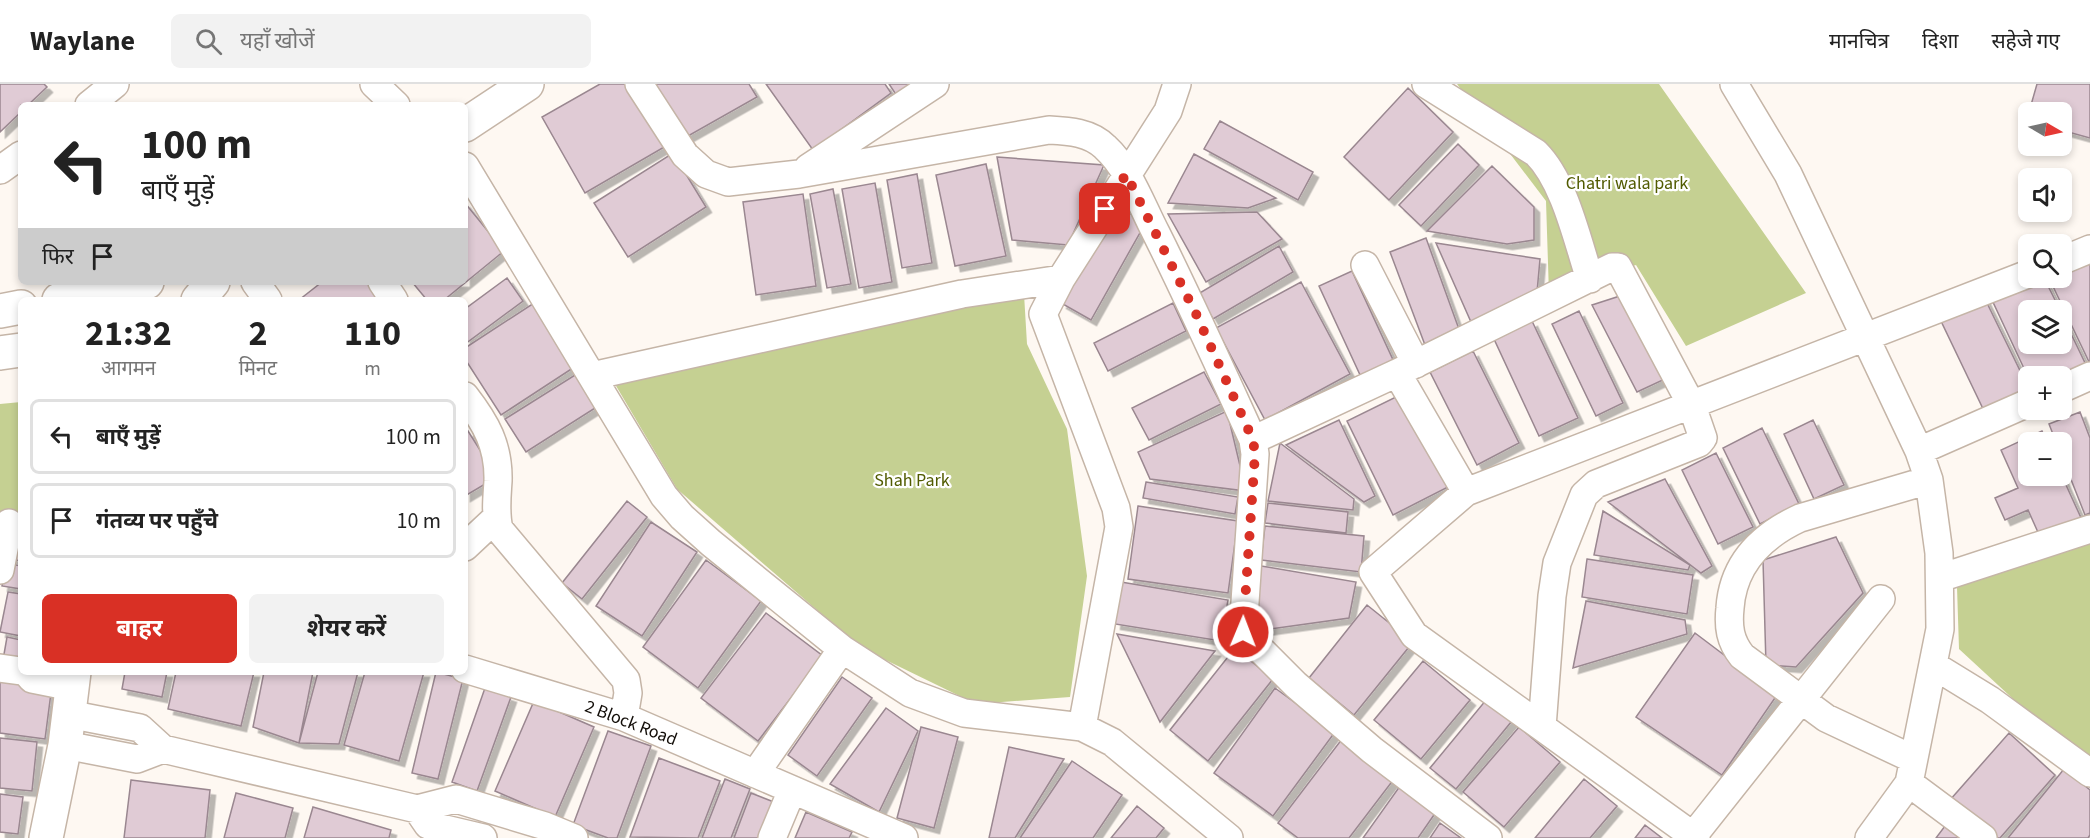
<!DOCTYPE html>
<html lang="hi">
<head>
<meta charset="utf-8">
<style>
	:root { --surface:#fff; --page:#f2f2f2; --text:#222; --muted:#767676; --line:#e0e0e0; --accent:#d93025 }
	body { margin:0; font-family:"Source Sans 3","Noto Sans Devanagari",sans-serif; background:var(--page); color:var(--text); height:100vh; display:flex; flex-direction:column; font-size:22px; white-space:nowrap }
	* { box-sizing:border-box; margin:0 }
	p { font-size:20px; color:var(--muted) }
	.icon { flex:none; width:33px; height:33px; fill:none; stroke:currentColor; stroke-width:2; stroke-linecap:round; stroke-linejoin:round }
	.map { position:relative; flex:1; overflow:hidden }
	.drawer { position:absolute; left:18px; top:213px; width:450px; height:378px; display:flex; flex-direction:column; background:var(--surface); border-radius:9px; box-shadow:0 3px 9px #0003 }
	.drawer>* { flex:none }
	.hud { position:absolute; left:18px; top:18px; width:450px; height:183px; border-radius:9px; box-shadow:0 3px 9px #0003; background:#fff; color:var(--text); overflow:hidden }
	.needle { width:39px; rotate:99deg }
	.buttons { position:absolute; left:2018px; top:18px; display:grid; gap:12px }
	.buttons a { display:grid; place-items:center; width:54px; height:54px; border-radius:9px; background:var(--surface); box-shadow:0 3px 9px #0003; font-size:30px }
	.pin { position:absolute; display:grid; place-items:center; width:51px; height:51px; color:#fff; margin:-26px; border-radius:12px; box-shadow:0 3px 9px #0006 }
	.me { position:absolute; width:66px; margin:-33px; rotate:1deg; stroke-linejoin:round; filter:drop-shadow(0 0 4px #0008) }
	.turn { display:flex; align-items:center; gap:21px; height:126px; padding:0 24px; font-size:27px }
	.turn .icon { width:78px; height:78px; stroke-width:2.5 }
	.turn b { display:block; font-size:42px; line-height:51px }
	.then { display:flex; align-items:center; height:57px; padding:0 24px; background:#0003; gap:12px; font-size:22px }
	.eta { display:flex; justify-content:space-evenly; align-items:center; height:102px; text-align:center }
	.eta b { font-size:36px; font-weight:700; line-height:42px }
	.button { display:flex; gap:12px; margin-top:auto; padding:12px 24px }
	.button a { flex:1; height:69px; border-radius:9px; background:var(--accent); color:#fff; font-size:24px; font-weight:700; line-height:69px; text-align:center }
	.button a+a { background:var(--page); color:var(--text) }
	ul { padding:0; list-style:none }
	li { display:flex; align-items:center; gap:18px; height:75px; margin:0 12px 9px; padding:0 12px; border:3px solid var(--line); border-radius:9px }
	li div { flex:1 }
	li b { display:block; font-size:22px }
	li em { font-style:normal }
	header { display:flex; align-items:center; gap:36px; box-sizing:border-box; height:84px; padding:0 30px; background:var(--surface); border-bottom:2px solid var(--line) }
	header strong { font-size:28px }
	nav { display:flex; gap:33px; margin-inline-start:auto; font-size:21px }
	.search { width:420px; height:54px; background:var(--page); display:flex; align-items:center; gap:15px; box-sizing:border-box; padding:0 21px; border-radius:9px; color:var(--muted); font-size:22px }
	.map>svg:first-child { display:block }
</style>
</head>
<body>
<header>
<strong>Waylane</strong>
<div class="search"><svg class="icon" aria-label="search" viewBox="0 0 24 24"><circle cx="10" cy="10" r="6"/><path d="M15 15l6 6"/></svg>यहाँ खोजें</div>
<nav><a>मानचित्र</a><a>दिशा</a><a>सहेजे गए</a></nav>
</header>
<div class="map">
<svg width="2090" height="754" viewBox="0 0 2090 754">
	<defs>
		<filter id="shadow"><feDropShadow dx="5.5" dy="5.5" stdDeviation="0" flood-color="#0004"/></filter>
	</defs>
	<rect width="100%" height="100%" fill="#fef8f2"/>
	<!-- green -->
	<path fill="#c5d092" d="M 1457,0 L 1659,0 L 1806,209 L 1686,262 L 1636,181 L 1549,210 L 1546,117 Z
		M 1024,210 L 1027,260 L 1067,345 L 1087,492 L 1070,613 L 976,620 L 861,564 L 677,405 L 609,290 Z
		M 21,318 L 21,436 L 0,434 L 0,320 Z
		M 2090,451 L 2090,686 L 1959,565 L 1957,503 Z"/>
	<!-- building -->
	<path fill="#e0cbd5" stroke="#9a8790" stroke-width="1.5" filter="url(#shadow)" d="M 0,0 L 44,0 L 47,3 L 28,21 L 21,21 L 21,28 L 0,48 Z
		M 600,0 L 630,0 L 666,62 L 585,109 L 542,33 Z
		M 650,0 L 749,0 L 757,13 L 681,56 Z
		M 766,0 L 885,0 L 891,9 L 813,66 Z
		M 889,0 L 916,0 L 897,12 Z
		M 2037,0 L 2090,0 L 2090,54 L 2061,46 L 2061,28 L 2029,28 Z
		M 1408,4 L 1453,48 L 1389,116 L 1344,73 Z
		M 1220,37 L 1313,88 L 1298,116 L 1204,65 Z
		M 1458,60 L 1479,81 L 1421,142 L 1399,121 Z
		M 673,69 L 706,123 L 628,173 L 594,119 Z
		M 1194,70 L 1276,114 L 1248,124 L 1168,119 Z
		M 997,73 L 1104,81 L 1068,161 L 1012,156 Z
		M 986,80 L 1006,172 L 955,182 L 936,91 Z
		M 1492,82 L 1534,123 L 1534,156 L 1507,160 L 1427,147 Z
		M 917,90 L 932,179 L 902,184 L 887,96 Z
		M 875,99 L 892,198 L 859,204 L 842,105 Z
		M 833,105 L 851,200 L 827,204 L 810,110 Z
		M 803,110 L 816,202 L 756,211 L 743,118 Z
		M 465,119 L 504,167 L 444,216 L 427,216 L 412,198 L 465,198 Z
		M 1116,122 L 1146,138 L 1091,236 L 1061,219 Z
		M 1257,128 L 1282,155 L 1206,198 L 1168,130 Z
		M 1426,154 L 1460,248 L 1425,261 L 1390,168 Z
		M 1436,159 L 1540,175 L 1537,208 L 1471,238 Z
		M 1279,162 L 1293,188 L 1213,235 L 1198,210 Z
		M 2090,174 L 2090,280 L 2049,194 L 2061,194 L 2061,188 Z
		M 1352,187 L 1394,278 L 1361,293 L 1319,202 Z
		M 507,194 L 523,217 L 465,260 L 465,225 Z
		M 2038,194 L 2044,194 L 2060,226 L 2028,226 L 2028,260 L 2061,260 L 2061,229 L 2087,283 L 2061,292 L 2028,293 L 1992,216 Z
		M 322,198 L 377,198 L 384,207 L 372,216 L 299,216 Z
		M 1301,198 L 1350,290 L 1265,336 L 1216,244 Z
		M 1623,211 L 1665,295 L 1637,308 L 1592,221 Z
		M 1984,213 L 2028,303 L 2028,311 L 1986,331 L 1940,235 Z
		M 534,219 L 576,282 L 501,331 L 465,275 L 465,264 Z
		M 1173,219 L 1186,247 L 1108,287 L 1094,259 Z
		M 1579,227 L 1623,319 L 1596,332 L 1552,240 Z
		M 1532,237 L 1578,334 L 1539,352 L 1494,255 Z
		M 1473,267 L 1519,359 L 1477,381 L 1430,288 Z
		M 583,286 L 603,319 L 526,368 L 505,335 Z
		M 1204,288 L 1221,320 L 1149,356 L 1132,324 Z
		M 1402,310 L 1448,403 L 1393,431 L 1347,337 Z
		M 1227,327 L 1246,407 L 1150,395 L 1138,368 Z
		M 2080,328 L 2090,354 L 2090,429 L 2085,431 L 2061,370 L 2061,358 L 2056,358 L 2049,340 Z
		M 1339,336 L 1375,412 L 1364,418 L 1286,361 Z
		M 1813,336 L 1844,401 L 1814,415 L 1784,350 Z
		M 1762,344 L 1799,420 L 1760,440 L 1723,364 Z
		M 468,347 L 497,393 L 465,412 L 465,349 Z
		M 2042,347 L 2047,358 L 2028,358 L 2028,392 L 2061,390 L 2082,436 L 2041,455 L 2028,426 L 2005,436 L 1995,414 L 2018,404 L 2001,366 Z
		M 1280,359 L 1354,415 L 1353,426 L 1268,417 Z
		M 1716,369 L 1753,443 L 1718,460 L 1682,386 Z
		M 1665,395 L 1712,482 L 1701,489 L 1608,418 Z
		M 1146,398 L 1238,413 L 1235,430 L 1143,414 Z
		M 627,417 L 647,433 L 582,515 L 562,499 Z
		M 1268,419 L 1348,428 L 1346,449 L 1265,439 Z
		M 1138,422 L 1238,437 L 1228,509 L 1128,495 Z
		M 1603,427 L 1690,481 L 1688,486 L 1594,471 Z
		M 651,438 L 697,468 L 642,552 L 596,522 Z
		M 1265,442 L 1364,452 L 1361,488 L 1261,476 Z
		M 16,451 L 21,452 L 21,477 L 11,475 Z
		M 1836,453 L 1863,509 L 1796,583 L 1766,581 L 1763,476 Z
		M 1587,475 L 1693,491 L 1687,530 L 1582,513 Z
		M 706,476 L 761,517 L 698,604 L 643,563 Z
		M 6,479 L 21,482 L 21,505 L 2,502 Z
		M 1255,481 L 1356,498 L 1349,534 L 1255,547 Z
		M 1121,498 L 1228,516 L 1221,557 L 1115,540 Z
		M 8,508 L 21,510 L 21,552 L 0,548 Z
		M 1586,517 L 1685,536 L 1687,550 L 1573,584 Z
		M 1367,521 L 1413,558 L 1354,631 L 1309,594 Z
		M 766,529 L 823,572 L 758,657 L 701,614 Z
		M 1695,549 L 1777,611 L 1722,691 L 1636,633 Z
		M 1117,550 L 1215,567 L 1160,638 Z
		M 7,553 L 21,556 L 21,579 L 3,576 Z
		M 1235,564 L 1273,595 L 1208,677 L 1170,646 Z
		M 1423,577 L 1470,616 L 1421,675 L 1374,636 Z
		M 125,588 L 167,588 L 162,613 L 122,605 Z
		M 176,588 L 254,588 L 241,642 L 168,625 Z
		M 264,588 L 313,588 L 299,659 L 253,643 Z
		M 318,588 L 358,588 L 339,660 L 299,659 Z
		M 365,588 L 424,588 L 399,677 L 344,661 Z
		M 436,588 L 463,595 L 438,695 L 412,689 Z
		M 842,593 L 872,614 L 817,692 L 788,671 Z
		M 0,594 L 52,601 L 45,655 L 0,649 Z
		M 485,604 L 511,613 L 477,707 L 452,698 Z
		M 1275,604 L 1335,648 L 1273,732 L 1214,689 Z
		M 1491,610 L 1516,632 L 1456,705 L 1430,684 Z
		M 534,617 L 594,643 L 555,733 L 495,707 Z
		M 886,624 L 918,647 L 879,728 L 830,700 Z
		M 921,643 L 958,653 L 934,744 L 897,734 Z
		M 1519,643 L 1560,678 L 1504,743 L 1463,708 Z
		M 608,647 L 651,662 L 617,754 L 608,754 L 573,741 Z
		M 2009,649 L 2055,691 L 2000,754 L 1993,754 L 1950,716 Z
		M 0,654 L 37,658 L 32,707 L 0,704 Z
		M 1342,655 L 1394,695 L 1349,754 L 1298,754 L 1278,739 Z
		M 1009,663 L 1064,675 L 1015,754 L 989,754 Z
		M 659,674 L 720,697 L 698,754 L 630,753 Z
		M 1072,677 L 1122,711 L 1093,754 L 1020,754 Z
		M 2064,685 L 2090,706 L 2090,751 L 2088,754 L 2008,754 Z
		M 725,695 L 750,705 L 731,754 L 702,754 Z
		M 1584,695 L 1617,722 L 1590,754 L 1535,754 Z
		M 131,696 L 210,706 L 205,754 L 124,754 Z
		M 1400,702 L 1436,728 L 1418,754 L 1363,754 Z
		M 236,709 L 293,724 L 285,754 L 224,754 Z
		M 751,709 L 779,720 L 766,754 L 734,754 Z
		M 0,710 L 23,713 L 18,750 L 0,748 Z
		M 1137,722 L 1164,744 L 1156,754 L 1111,754 Z
		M 313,723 L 391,746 L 389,754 L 304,754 Z
		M 806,728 L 852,748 L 849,754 L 795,754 Z
		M 1440,739 L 1461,754 L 1430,754 Z
		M 1645,741 L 1662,754 L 1635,754 Z
		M 1945,742 L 1961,754 L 1936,754 Z"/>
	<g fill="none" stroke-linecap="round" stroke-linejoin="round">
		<!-- street casing -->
		<g stroke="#c5b5a7" stroke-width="30">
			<path id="street" d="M 374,0 L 396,21
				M 639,0 L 685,71 L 706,90 L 728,98 L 799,90 L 1049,46 C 1069,47 1090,48 1105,63 C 1129,85 1141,120 1156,149 C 1190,217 1221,286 1253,356 L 1255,370 L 1243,548 L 1296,601 L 1372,666 L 1488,754
				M 1426,0 L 1536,69 C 1565,98 1577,156 1590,195
				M 1734,0 L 1788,90 L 1919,367 L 1929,396 L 1939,469 L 1940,545 L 1909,699 L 1869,754
				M 89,21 L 115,0
				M 465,82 L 664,412 L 682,433 L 711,459 L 842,565 L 910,609 L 964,629 L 1082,643 L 1112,658 L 1229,754
				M 808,84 L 935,0
				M 0,86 L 21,71
				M 2061,177 L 2090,165
				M 1365,181 L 1416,280
				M 255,198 L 268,216
				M 382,198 L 394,216
				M 1397,289 L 1466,408
				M 592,292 L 962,210 L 1061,195
				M 2061,305 L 2090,292
				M 465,312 C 486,339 499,362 498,397 C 497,413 495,429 499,445 L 626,596 L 628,609 L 624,633
				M 1253,356 L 1397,289 L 1612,183 L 1618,183 L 1692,322 L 1703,354 L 1699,359 L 1596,400 L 1584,411 L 1557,479 L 1552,512 L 1542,643
				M 1919,367 L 2028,319
				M 465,463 L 496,434
				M 0,486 L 9,439
				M 1940,494 L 2090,445
				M 1933,581 L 1990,616 L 2090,689
				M 0,584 L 21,587
				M 465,585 L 624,633 L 904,754
				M 26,588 L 32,595 L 72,603
				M 68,630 L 140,644 L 163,665
				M 1082,643 L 1119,443 L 1116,424 L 1043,230 L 1061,195 L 1168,27 L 1177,0
				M 65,661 L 137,675 L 163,665 L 417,725 L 428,741 L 483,754
				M 1913,675 L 1826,634 L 1742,572 C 1730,557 1728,543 1730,524 C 1733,480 1761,452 1800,434 L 1929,396
				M 755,690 L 842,565
				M 1909,699 L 1983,754
				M 417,725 L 456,715 L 545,742 L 574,754
				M 1693,752 L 1881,515
				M 772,754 L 792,706
				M 1696,754 L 1414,551 L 1373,488 L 1466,408 L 2028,190"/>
		</g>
		<!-- secondary casing -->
		<g stroke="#c5b5a7" stroke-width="36">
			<path id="secondary" d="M 465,41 L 527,0
				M 59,216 L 147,198
				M 198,216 L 213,198
				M 0,227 L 21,223
				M 0,269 L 21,266
				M 46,754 L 65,661 L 74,588"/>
		</g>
		<!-- street -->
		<use href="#street" stroke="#fff" stroke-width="27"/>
		<!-- secondary -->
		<use href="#secondary" stroke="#fff" stroke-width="33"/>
	</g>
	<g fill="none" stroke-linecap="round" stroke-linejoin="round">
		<!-- route -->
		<path stroke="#d93025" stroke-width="10" stroke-dasharray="0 18" d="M 1105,125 L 1126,90 L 1197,232 L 1253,356 L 1255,370 L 1243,548"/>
	</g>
	<g text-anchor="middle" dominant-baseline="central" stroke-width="4.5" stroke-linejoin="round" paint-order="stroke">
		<!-- park labels -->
		<g font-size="18" fill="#515b00" stroke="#fff">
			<text x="1627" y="99">Chatri wala park</text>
			<text x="912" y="396">Shah Park</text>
		</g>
		<!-- street labels -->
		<g font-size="18" fill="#120d08" stroke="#fff">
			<text transform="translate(631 639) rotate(21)">2 Block Road</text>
		</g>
	</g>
</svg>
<div class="buttons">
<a><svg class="needle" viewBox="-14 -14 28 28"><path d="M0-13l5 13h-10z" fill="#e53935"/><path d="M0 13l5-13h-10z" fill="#767676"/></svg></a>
<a><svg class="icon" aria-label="sound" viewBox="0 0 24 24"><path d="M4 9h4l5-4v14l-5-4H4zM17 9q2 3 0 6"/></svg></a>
<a><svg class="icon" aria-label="search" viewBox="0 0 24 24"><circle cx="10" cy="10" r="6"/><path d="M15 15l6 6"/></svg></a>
<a><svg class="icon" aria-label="layers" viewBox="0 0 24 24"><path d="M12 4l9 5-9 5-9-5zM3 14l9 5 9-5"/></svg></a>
<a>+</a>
<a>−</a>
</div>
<div class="pin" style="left:1105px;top:125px;background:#d93025"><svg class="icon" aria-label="arrive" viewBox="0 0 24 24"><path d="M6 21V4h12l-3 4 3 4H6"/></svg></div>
<svg class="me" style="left:1243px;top:548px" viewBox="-20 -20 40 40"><circle r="17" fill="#d93025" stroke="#fff" stroke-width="3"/><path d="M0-11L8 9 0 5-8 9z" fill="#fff"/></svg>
<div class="hud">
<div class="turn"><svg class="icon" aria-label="left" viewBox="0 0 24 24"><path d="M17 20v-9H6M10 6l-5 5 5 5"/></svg><div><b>100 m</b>बाएँ मुड़ें</div></div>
<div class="then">फिर<svg class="icon" aria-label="arrive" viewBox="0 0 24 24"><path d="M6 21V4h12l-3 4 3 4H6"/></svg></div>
</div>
<section class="drawer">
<div class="eta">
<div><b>21:32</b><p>आगमन</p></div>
<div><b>2</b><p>मिनट</p></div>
<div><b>110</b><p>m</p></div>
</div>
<ul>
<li><svg class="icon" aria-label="left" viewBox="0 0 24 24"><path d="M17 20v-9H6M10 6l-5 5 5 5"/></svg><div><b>बाएँ मुड़ें</b></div><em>100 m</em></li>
<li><svg class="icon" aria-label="arrive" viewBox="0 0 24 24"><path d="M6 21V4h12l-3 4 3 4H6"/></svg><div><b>गंतव्य पर पहुँचे</b></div><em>10 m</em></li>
</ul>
<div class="button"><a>बाहर</a><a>शेयर करें</a></div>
</section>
</div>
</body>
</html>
